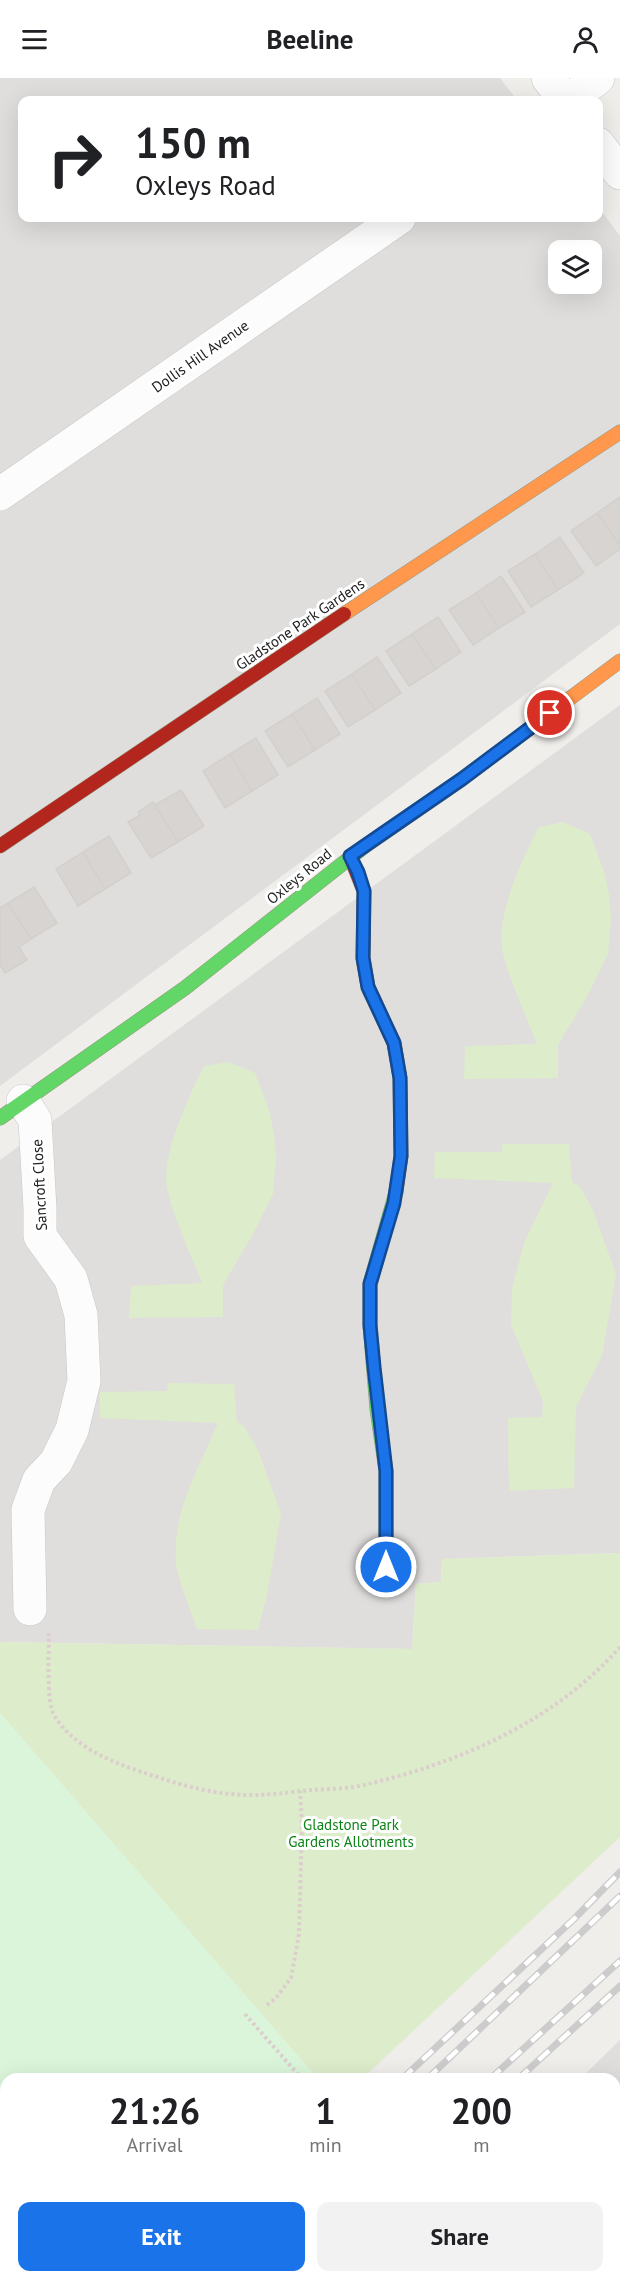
<!DOCTYPE html>
<html lang="en">
<head>
<meta charset="utf-8">
<style>
	:root { --surface:#fff; --page:#f2f2f2; --text:#202124; --muted:#757577; --accent:#1a73e8 }
	body { margin:0; font-family:"PT Sans",sans-serif; background:var(--page); color:var(--text); height:100vh; display:flex; flex-direction:column; font-size:22px; white-space:nowrap }
	* { box-sizing:border-box; margin:0 }
	p { font-size:20px; color:var(--muted) }
	.icon { flex:none; width:33px; height:33px; fill:none; stroke:currentColor; stroke-width:2; stroke-linecap:round; stroke-linejoin:round }
	.map { position:relative; flex:1; overflow:hidden }
	.sheet { position:absolute; left:0px; top:1995px; width:621px; height:210px; display:flex; flex-direction:column; background:var(--surface); border-radius:18px 18px 0 0; box-shadow:0 6px 24px #0002 }
	.sheet>* { flex:none }
	.hud { position:absolute; left:18px; top:18px; width:585px; height:126px; border-radius:12px; box-shadow:0 6px 24px #0002; background:#fff; color:var(--text); overflow:hidden }
	.tools { position:absolute; left:548px; top:162px; display:grid; gap:12px }
	.tools a { display:grid; place-items:center; width:54px; height:54px; border-radius:12px; background:var(--surface); box-shadow:0 6px 24px #0002; font-size:30px }
	.pin { position:absolute; display:grid; place-items:center; width:51px; height:51px; color:#fff; margin:-26px; border:3px solid #fff; border-radius:50%; box-shadow:0 2px 6px #0007 }
	.me { position:absolute; width:66px; margin:-33px; rotate:0deg; stroke-linejoin:round; filter:drop-shadow(0 0 4px #0008) }
	.turn { display:flex; align-items:center; gap:21px; height:126px; padding:0 18px; font-size:27px }
	.turn .icon { width:78px; height:78px; stroke-width:2.5 }
	.turn b { display:block; font-size:42px; line-height:51px }
	.eta { display:flex; justify-content:space-evenly; align-items:center; height:102px; text-align:center }
	.eta b { font-size:36px; font-weight:600; line-height:42px }
	.action { display:flex; gap:12px; margin-top:auto; padding:12px 18px }
	.action a { flex:1; height:69px; border-radius:12px; background:var(--accent); color:#fff; font-size:24px; font-weight:600; line-height:69px; text-align:center }
	.action a+a { background:var(--page); color:var(--text) }
	header { display:flex; justify-content:space-between; align-items:center; height:78px; padding:0 18px; background:var(--surface); font-size:27px; font-weight:600 }
	.map>svg:first-child { display:block }
</style>
</head>
<body>
<header><svg class="icon" aria-label="menu" viewBox="0 0 24 24"><path d="M4 6h16M4 12h16M4 18h16"/></svg>Beeline<svg class="icon" aria-label="person" viewBox="0 0 24 24"><circle cx="12" cy="8" r="4"/><path d="M4 21q1-7 8-7t8 7"/></svg></header>
<div class="map">
<svg width="620" height="2205" viewBox="0 0 620 2205">
	<rect width="100%" height="100%" fill="#f0eeeb"/>
	<!-- residential -->
	<path fill="#dfdedc" fill-rule="evenodd" d="M 0,0 L 500,0 L 517,22 L 22,22 L 22,140 L 598,140 L 599,130 L 620,158 L 620,546 L 0,1008 ZM 558,172 L 591,172 L 591,206 L 558,206 Z
		M 620,627 L 620,1475 L 442,1481 L 441,1504 L 416,1506 L 412,1571 L 0,1564 L 0,1082 Z
		M 620,1962 L 620,2205 L 615,2198 L 615,2001 L 580,2001 Z"/>
	<!-- industrial -->
	<path fill="#ede4e9" d="M 615,2198 L 620,2205 L 345,2205 L 352,2199 Z"/>
	<!-- grass -->
	<path fill="#ddeccb" d="M 563,744 L 590,756 L 604,793 L 609,816 L 611,839 L 608,876 L 589,915 L 558,967 L 558,1000 L 464,1001 L 465,968 L 537,966 C 525,935 509,903 502,871 C 496,838 523,778 539,749 Z
		M 228,984 L 255,995 L 269,1032 L 274,1056 L 276,1079 L 273,1116 L 254,1154 L 223,1207 L 223,1239 L 129,1240 L 131,1208 L 202,1205 C 191,1177 173,1139 167,1110 C 161,1077 189,1018 204,988 Z
		M 502,1066 L 569,1066 L 572,1104 L 579,1108 L 593,1132 L 616,1196 L 602,1278 L 576,1329 L 574,1410 L 509,1413 L 508,1340 L 542,1339 L 543,1323 L 511,1247 L 512,1210 L 524,1165 L 553,1105 L 434,1100 L 435,1074 L 502,1074 Z
		M 168,1305 L 234,1306 L 237,1344 L 244,1348 L 258,1372 L 281,1436 L 267,1517 L 258,1552 L 197,1551 C 191,1533 178,1503 176,1485 C 172,1432 199,1391 218,1345 L 100,1340 L 100,1314 L 167,1313 Z
		M 620,1475 L 620,1759 L 362,2001 L 318,2001 L 0,1635 L 0,1564 L 412,1571 L 416,1506 L 441,1504 L 442,1481 Z"/>
	<!-- park -->
	<path fill="#daf5da" d="M 0,1635 L 318,2001 L 6,2001 L 6,2199 L 128,2199 L 121,2205 L 0,2205 Z"/>
	<!-- building -->
	<path fill="#d7d4d2" stroke="#d3d0cc" stroke-width="1.5" d="M 620,419 L 620,467 L 597,435 Z
		M 597,435 L 620,467 L 620,471 L 596,488 L 571,453 Z
		M 560,459 L 584,495 L 558,512 L 535,476 Z
		M 535,476 L 558,512 L 531,529 L 508,493 Z
		M 501,498 L 525,534 L 499,550 L 476,515 Z
		M 476,515 L 499,550 L 473,567 L 449,532 Z
		M 438,539 L 461,574 L 436,591 L 412,556 Z
		M 412,556 L 436,591 L 409,608 L 386,573 Z
		M 377,579 L 401,615 L 375,632 L 352,596 Z
		M 352,596 L 375,632 L 348,649 L 325,613 Z
		M 317,620 L 340,656 L 315,672 L 292,636 Z
		M 292,636 L 315,672 L 288,689 L 265,653 Z
		M 256,660 L 278,697 L 252,713 L 230,676 Z
		M 230,676 L 252,713 L 225,730 L 203,693 Z
		M 181,712 L 204,748 L 178,764 L 155,727 Z
		M 153,724 L 178,764 L 151,780 L 128,744 L 140,737 L 138,734 Z
		M 109,758 L 131,795 L 105,811 L 83,774 Z
		M 83,774 L 105,811 L 78,828 L 56,791 Z
		M 34,809 L 57,845 L 31,861 L 8,825 Z
		M 8,825 L 31,861 L 19,869 L 27,882 L 5,895 L 0,887 L 0,830 Z"/>
	<g fill="none" stroke-linecap="round" stroke-linejoin="round">
		<!-- street casing -->
		<g stroke="#c9c8c7" stroke-width="34">
			<path id="street" d="M 548,0 L 565,22
				M 569,22 L 598,0
				M 598,66 L 620,95
				M 0,416 L 399,140
				M 23,1023 L 35,1042 L 40,1131 L 40,1158 L 71,1201 L 81,1237 L 84,1303 L 72,1352 L 56,1384 L 39,1402 L 28,1432 L 30,1531"/>
		</g>
		<!-- fast casing -->
		<g stroke="#999a82" stroke-width="15">
			<path id="fast" d="M 0,1040 L 185,910 L 365,768
				M 386,1489 L 386,1393 L 377,1331 L 370,1247 L 370,1206 L 396,1114"/>
		</g>
		<!-- slow casing -->
		<g stroke="#999a82" stroke-width="15">
			<path id="slow" d="M 344,536 L 620,354
				M 365,768 L 462,701 L 620,583"/>
		</g>
		<!-- jam casing -->
		<g stroke="#999a82" stroke-width="15">
			<path id="jam" d="M 0,768 L 344,536
				M 350,778 L 364,813 L 363,880 L 368,909 L 394,965 L 400,1000 L 401,1078 L 396,1114"/>
		</g>
		<!-- path -->
		<path stroke="#dccecd" stroke-width="4" stroke-dasharray="3 3" stroke-linecap="butt" d="M 49,1555 C 49,1573 46,1623 54,1637 C 72,1669 116,1686 148,1696 C 175,1705 204,1714 232,1716 C 258,1719 284,1715 310,1712 C 329,1711 350,1711 368,1706 C 462,1684 556,1642 620,1569
			M 267,1927 L 276,1920 L 291,1900 L 299,1856 L 302,1747 L 300,1713
			M 245,1936 L 302,2001
			M 79,2205 L 87,2199"/>
		<!-- street -->
		<use href="#street" stroke="#fdfcfc" stroke-width="33"/>
		<!-- fast -->
		<use href="#fast" stroke="#63d668" stroke-width="14"/>
		<!-- slow -->
		<use href="#slow" stroke="#ff974d" stroke-width="14"/>
		<!-- jam -->
		<use href="#jam" stroke="#b3261e" stroke-width="14"/>
		<!-- rail casing -->
		<g stroke="#ccc" stroke-width="7">
			<path id="rail" d="M 402,2001 L 574,1841 L 620,1794
				M 427,2001 L 620,1818
				M 490,2001 L 620,1883
				M 518,2001 L 620,1908
				M 169,2205 L 176,2199
				M 195,2205 L 202,2199
				M 256,2205 L 263,2199
				M 282,2205 L 290,2199"/>
		</g>
		<!-- rail -->
		<use href="#rail" stroke="#fff" stroke-width="4.5" stroke-dasharray="14" stroke-linecap="butt"/>
	</g>
	<g fill="none" stroke-linecap="round" stroke-linejoin="round">
		<!-- route casing -->
		<g stroke="#114b97" stroke-width="15">
			<path id="route" d="M 386,1489 L 386,1393 L 374,1289 L 370,1247 L 370,1206 L 394,1125 L 401,1078 L 400,1000 L 394,965 L 368,909 L 363,880 L 364,813 L 358,794 L 350,778 L 462,701 L 550,635"/>
		</g>
		<!-- route -->
		<use href="#route" stroke="#1a73e8" stroke-width="10"/>
	</g>
	<g text-anchor="middle" dominant-baseline="central" stroke-width="6" stroke-linejoin="round" paint-order="stroke">
		<!-- street labels -->
		<g font-size="15" fill="#222" stroke="#fff">
			<text transform="translate(200 278) rotate(-35)">Dollis Hill Avenue</text>
			<text transform="translate(300 546) rotate(-34)">Gladstone Park Gardens</text>
			<text transform="translate(299 798) rotate(-39)">Oxleys Road</text>
			<text transform="translate(39 1107) rotate(-93)">Sancroft Close</text>
		</g>
		<!-- park labels -->
		<g font-size="15" fill="#0c8416" stroke="#fff">
			<text x="351" y="1746">Gladstone Park<tspan x="351" dy="17">Gardens Allotments</tspan></text>
		</g>
	</g>
</svg>
<div class="tools">
<a><svg class="icon" aria-label="layers" viewBox="0 0 24 24"><path d="M12 4l9 5-9 5-9-5zM3 14l9 5 9-5"/></svg></a>
</div>
<div class="pin" style="left:550px;top:635px;background:#d93025"><svg class="icon" aria-label="arrive" viewBox="0 0 24 24"><path d="M6 21V4h12l-3 4 3 4H6"/></svg></div>
<svg class="me" style="left:386px;top:1489px" viewBox="-20 -20 40 40"><circle r="17" fill="#1a73e8" stroke="#fff" stroke-width="3"/><path d="M0-11L8 9 0 5-8 9z" fill="#fff"/></svg>
<div class="hud">
<div class="turn"><svg class="icon" aria-label="right" viewBox="0 0 24 24"><path d="M7 20v-9h11M14 6l5 5-5 5"/></svg><div><b>150 m</b>Oxleys Road</div></div>
</div>
<section class="sheet">
<div class="eta">
<div><b>21:26</b><p>Arrival</p></div>
<div><b>1</b><p>min</p></div>
<div><b>200</b><p>m</p></div>
</div>
<div class="action"><a>Exit</a><a>Share</a></div>
</section>
</div>
</body>
</html>
